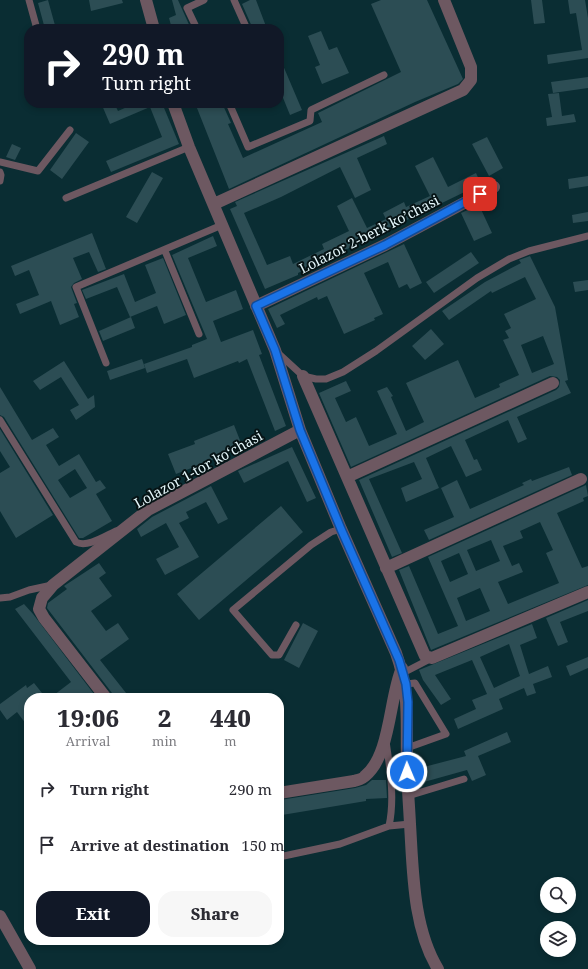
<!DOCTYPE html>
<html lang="en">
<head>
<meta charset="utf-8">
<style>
	:root { --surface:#fff; --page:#f7f7f7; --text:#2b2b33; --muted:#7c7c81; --accent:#111827 }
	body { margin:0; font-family:"Noto Serif",serif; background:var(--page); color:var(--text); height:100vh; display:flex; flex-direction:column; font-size:15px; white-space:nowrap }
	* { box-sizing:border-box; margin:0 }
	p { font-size:13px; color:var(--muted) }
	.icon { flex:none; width:22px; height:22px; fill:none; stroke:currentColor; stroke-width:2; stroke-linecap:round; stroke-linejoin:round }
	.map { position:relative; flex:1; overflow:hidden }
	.drawer { position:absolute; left:24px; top:693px; width:260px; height:252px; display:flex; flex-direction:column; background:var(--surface); border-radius:16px; box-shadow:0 2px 6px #0003 }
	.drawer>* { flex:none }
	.hud { position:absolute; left:24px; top:24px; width:260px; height:84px; border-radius:16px; box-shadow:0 2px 6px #0003; background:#111827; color:#fff; overflow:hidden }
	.tools { position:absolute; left:540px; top:877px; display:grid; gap:8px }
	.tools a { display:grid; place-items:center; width:36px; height:36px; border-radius:50%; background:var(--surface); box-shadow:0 2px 6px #0003; font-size:20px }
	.pin { position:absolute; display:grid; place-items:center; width:34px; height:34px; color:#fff; margin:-17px; border-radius:8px; box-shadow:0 2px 6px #0006 }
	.me { position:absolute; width:44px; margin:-22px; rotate:359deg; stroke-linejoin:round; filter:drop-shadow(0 0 3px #0008) }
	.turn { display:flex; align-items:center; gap:14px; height:84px; padding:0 12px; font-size:18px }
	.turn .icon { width:52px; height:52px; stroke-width:2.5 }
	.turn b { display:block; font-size:28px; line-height:34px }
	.eta { display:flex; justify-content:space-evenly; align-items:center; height:68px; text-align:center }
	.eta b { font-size:24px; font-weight:800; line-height:28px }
	.button { display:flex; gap:8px; margin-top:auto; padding:8px 12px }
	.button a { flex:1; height:46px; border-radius:16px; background:var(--accent); color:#fff; font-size:16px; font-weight:800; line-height:46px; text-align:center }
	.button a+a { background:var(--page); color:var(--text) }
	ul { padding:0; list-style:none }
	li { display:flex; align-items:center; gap:12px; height:56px; padding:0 12px }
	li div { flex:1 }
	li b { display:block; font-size:15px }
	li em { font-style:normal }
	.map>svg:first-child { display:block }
</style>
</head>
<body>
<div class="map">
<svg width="588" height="969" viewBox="0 0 588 969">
	<rect width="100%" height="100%" fill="#0a2d33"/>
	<!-- building -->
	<path fill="#2c4d54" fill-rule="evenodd" d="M 48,0 L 56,29 L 45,29 L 38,3 Z
		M 89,0 L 122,0 L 123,3 L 91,11 Z
		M 172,0 L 178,0 L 191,29 L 172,29 L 169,18 L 176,15 Z
		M 250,0 L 256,0 L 267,29 L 253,29 L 242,4 Z
		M 381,0 L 427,0 L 463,79 L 458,84 L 415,102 L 229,189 L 195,103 L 222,103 L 231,123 L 228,124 L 243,158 L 322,122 L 318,113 L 401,72 L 371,4 Z
		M 531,0 L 542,0 L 545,23 L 534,24 Z
		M 568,0 L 585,0 L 588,18 L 588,58 L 548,64 L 547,55 L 582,50 L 576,13 L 570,14 Z
		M 321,31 L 329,50 L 337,47 L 349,73 L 322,84 L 315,67 L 320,65 L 308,36 Z
		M 279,56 L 302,110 L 290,115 L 279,88 Z
		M 588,77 L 588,88 L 553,93 L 551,82 Z
		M 559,93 L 562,116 L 574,114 L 576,122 L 547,126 L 546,118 L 552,117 L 548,94 Z
		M 101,103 L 114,103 L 118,111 L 136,103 L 162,103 L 179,144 L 111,172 L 106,161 L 162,137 L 150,107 L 110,124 Z
		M 76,133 L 89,142 L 62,179 L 50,170 Z
		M 384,136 L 387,144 L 357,158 L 371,190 L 355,198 L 340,167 L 281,197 L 244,213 L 267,265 L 290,256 L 293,264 L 324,249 L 322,244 L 349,231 L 337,206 L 352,198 L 367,228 L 386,219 L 383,213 L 404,202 L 406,207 L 430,196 L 415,166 L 433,157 L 448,187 L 476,173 L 481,184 L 298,273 L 298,275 L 265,289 L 230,209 L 237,206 L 235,202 Z
		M 487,137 L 503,168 L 489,176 L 472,144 Z
		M 12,144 L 21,148 L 15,160 L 6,157 Z
		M 152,172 L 163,178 L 137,223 L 126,217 Z
		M 588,176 L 588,186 L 569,189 L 568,179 Z
		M 479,205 L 492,233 L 474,241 L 461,213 Z
		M 588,212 L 588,221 L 573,223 L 572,215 Z
		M 92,233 L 106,269 L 98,272 L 89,252 L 73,258 L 82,279 L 74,283 L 71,287 L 77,303 L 74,304 L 79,317 L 60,325 L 51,301 L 20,314 L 16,304 L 39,295 L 29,270 L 15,276 L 11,266 Z
		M 213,236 L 217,246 L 188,258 L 206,302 L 236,290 L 243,309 L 213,321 L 221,342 L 253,330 L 262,354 L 259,355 L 286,426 L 275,431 L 247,359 L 239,363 L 238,361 L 194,378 L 187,359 L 147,373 L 144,364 L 192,347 L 192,345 L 207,339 L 172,255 Z
		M 404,244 L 422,283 L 410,289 L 407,284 L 399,288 L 388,262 L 364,273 L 383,314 L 374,318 L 375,320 L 344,334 L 327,296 L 318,300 L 317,297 L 280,315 L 285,324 L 277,328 L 268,309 Z
		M 471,252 L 479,263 L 434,293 L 426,282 Z
		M 530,256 L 555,307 L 568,380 L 565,381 L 571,393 L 517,417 L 527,439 L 518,443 L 508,420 L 465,440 L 474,460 L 477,459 L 482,470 L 466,477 L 451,446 L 426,458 L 439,488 L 406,502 L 401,488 L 422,479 L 414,462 L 369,479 L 402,553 L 392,557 L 359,480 L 556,390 L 559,387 L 560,380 L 557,377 L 550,376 L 351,467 L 319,393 L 346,381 L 351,391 L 335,398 L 346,422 L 356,417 L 369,446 L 397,434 L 377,391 L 387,387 L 393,396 L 391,397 L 406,431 L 424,422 L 406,383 L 458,360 L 475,398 L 500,387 L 499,384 L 519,375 L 503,340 L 509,338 L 505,331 L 511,328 L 504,314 L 536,299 L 525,277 L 492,293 L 491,291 L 449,320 L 442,311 L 485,282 L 521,263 L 519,260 ZM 543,336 L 554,364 L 532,373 L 521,345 Z
		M 163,258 L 186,315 L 164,324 L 157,306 L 130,317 L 117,287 L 86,299 L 82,290 L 124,274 L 135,302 L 156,293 L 145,265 Z
		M 588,280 L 588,290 L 575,292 L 573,282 Z
		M 131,317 L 135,328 L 103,341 L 99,331 Z
		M 431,329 L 444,344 L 425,360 L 412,346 Z
		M 142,359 L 145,368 L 110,380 L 107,371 Z
		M 64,361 L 88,399 L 94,395 L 95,407 L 76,420 L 70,410 L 79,405 L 61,377 L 40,390 L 33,381 Z
		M 0,387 L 32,440 L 53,428 L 59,437 L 46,445 L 59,466 L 79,454 L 96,482 L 100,480 L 106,488 L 96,494 L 112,521 L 83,538 L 79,538 L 4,417 L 0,415 ZM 75,469 L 87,488 L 70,498 L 58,480 Z
		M 234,425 L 243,448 L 176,474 L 168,454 L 195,444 L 194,441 Z
		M 0,429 L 53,515 L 16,538 L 0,511 L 0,473 L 10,467 L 0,451 Z
		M 292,447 L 316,498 L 307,502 L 288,461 L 244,483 L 238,471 Z
		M 569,467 L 572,475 L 429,540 L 424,530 L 454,517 L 441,488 L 457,480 L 470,509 L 524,485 L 522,483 L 531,479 L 532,481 Z
		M 586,485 L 588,496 L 583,498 L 584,501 L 557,513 L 582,568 L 588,566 L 588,585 L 431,650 L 399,570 L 409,566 L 438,634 L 458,626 L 428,557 ZM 540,522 L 553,550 L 546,553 L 559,583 L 508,604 L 498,582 L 523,572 L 519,563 L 512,566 L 503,546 L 523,538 L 520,531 ZM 491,540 L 500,561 L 476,571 L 467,550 ZM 459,553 L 468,574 L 450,582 L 441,561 ZM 480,588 L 490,611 L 466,621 L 457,598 Z
		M 211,486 L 228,519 L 218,524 L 206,502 L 186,512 L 189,518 L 179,523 L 199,557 L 165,575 L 156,559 L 179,547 L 166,523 L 141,537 L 137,529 L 152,517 Z
		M 281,506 L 303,532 L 199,620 L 177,594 Z
		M 99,563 L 106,573 L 99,578 L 112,596 L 91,611 L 106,631 L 118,623 L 129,639 L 100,660 L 130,698 L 113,698 L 112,693 L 47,608 L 48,603 L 67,589 L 64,586 Z
		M 588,600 L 588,611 L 560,622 L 568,642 L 558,646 L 546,618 Z
		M 24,604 L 33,614 L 97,698 L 50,698 L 71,682 L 15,609 Z
		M 303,623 L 318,631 L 299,668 L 284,660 Z
		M 532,624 L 537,638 L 520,645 L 529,674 L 548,666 L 552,677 L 533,684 L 536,693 L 527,696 L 524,688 L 499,699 L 503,709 L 458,729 L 454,719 L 476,709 L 472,700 L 487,694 L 472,660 L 435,675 L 451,699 L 441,705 L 423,680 L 419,670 ZM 509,644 L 520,676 L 494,688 L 480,657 Z
		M 588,657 L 588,668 L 570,676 L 566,666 Z
		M 34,683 L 46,698 L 29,698 L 29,728 L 17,712 L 7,720 L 0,710 L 0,704 L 26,685 L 27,688 Z
		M 507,732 L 511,742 L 478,756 L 486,775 L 472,781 L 467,770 L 424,782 L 420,768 L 466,756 L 464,751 Z
		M 372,780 L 386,780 L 387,798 L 366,799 L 366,801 L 282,815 L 280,800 L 355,788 L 366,785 Z"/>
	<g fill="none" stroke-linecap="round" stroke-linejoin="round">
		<!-- lane -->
		<path stroke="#6d5861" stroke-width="7" d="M 29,0 L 37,29
			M 234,0 L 247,29
			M 197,29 L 187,8 L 204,0
			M 229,103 L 248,147 L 310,121 L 311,110 L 384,75
			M 0,162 L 38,171 L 70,130
			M 0,172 L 1,175 L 0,181
			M 66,198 L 189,147
			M 165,251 L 199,334
			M 278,353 L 303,376 L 316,379 L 326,379 L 343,372 L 376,351 L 477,278 L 509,259 L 529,251 L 588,236
			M 106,363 L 76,287 L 222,225
			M 0,420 L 76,542 C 87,548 105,536 116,531
			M 0,598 L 10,597 L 29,590 L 52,585
			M 296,625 L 279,655 L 272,655 L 233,610 L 311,545 L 331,532 L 341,529
			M 403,673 L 432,658
			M 406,684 L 415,683 L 446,734 L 407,748
			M 386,741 C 390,769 395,798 389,826
			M 408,796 L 464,779
			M 279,857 L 340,844 L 389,826 L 410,824"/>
		<!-- street -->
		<path stroke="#6d5861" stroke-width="12" d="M 146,0 L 154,29
			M 173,103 L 189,147 L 275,350 L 300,430 L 341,529 L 396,653 C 410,692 406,721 407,761 C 407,782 409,803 410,824 C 413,872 413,928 438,969
			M 214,204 L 463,90 L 471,80 L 471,67 L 444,0
			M 256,306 L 385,245 L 494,187
			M 303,376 L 425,656 L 432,658 L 588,592
			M 347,477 L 553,383
			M 386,568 L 581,479
			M 106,698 L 44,618 L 39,609 L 42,598 L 53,585 L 148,510 L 300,430
			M 279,793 L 354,781 C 357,780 363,779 365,776 C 391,755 389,698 402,668
			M 0,916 L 30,969"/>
	</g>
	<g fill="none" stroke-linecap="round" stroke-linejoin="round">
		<!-- route casing -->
		<g stroke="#114b97" stroke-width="10">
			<path id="route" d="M 407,772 L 408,702 L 406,684 L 399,660 L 341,529 L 300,430 L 275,350 L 256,306 L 385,245 L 480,194"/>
		</g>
		<!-- route -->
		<use href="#route" stroke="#1a73e8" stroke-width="7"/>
	</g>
	<g text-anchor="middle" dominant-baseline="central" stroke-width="4" stroke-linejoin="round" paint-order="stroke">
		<!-- street labels -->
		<g font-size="14" fill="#e5f7fb" stroke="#061315">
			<text transform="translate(369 234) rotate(-27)">Lolazor 2-berk koʼchasi</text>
			<text transform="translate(198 469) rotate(-29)">Lolazor 1-tor ko‘chasi</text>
		</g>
	</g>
</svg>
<div class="tools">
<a><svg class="icon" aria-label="search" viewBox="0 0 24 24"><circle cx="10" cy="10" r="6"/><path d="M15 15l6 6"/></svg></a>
<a><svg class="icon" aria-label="layers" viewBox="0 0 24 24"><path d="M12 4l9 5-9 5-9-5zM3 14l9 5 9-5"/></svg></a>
</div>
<div class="pin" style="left:480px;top:194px;background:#d93025"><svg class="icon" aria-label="arrive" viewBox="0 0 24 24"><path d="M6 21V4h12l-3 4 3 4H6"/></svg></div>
<svg class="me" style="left:407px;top:772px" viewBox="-20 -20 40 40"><circle r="17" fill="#1a73e8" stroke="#fff" stroke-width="3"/><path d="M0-11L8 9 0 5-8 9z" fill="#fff"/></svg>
<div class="hud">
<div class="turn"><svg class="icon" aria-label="right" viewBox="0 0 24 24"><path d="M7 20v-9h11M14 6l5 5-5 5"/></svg><div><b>290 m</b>Turn right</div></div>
</div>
<section class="drawer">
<div class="eta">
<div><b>19:06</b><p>Arrival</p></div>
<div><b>2</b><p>min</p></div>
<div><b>440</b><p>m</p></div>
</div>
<ul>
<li><svg class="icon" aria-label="right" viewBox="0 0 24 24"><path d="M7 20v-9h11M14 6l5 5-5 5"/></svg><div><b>Turn right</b></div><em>290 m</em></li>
<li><svg class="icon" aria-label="arrive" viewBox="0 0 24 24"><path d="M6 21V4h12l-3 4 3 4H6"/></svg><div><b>Arrive at destination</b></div><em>150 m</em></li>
</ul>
<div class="button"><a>Exit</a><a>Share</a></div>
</section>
</div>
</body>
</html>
